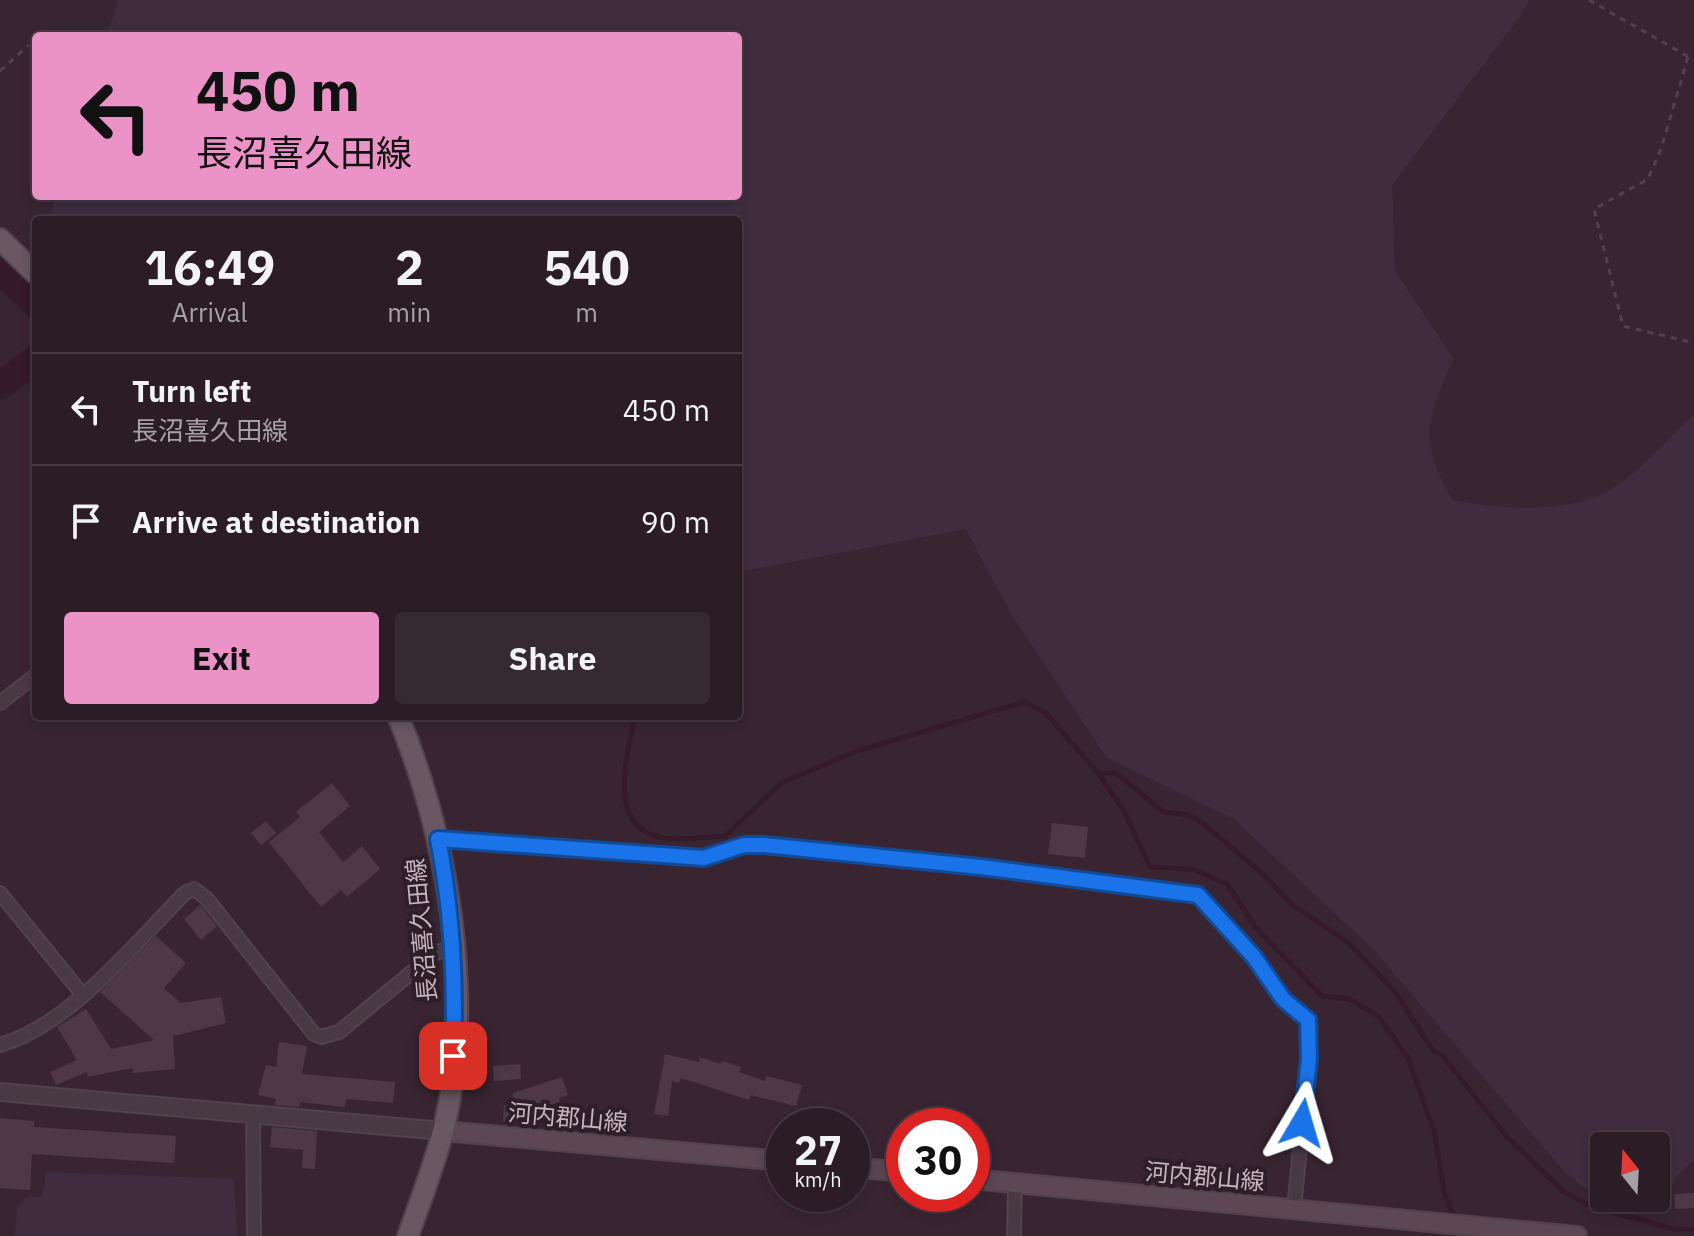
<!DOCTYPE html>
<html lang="en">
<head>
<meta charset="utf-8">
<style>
	:root { --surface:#2b1c26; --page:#372932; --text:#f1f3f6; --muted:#a6a1a7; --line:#473a43; --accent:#eb93c6 }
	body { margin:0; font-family:"IBM Plex Sans","Noto Sans JP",sans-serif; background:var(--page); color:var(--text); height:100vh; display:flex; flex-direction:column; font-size:30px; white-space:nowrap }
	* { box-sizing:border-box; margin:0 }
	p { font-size:26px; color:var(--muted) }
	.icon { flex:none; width:44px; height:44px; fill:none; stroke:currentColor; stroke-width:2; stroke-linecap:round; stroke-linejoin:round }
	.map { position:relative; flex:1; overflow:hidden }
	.panel { position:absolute; left:32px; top:216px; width:710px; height:504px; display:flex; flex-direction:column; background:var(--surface); border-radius:8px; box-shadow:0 4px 12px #0003,0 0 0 2px var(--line) }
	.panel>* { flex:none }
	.top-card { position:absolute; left:32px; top:32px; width:710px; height:168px; border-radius:8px; box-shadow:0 4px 12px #0003,0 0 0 2px var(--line); background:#eb93c6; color:#111; overflow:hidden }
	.needle { width:52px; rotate:342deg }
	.controls { position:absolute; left:1590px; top:1132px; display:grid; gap:16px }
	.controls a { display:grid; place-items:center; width:80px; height:80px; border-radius:8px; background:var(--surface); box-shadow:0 4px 12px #0003,0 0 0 2px var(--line); font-size:40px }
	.speed { position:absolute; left:766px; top:1108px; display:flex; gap:16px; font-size:40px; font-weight:700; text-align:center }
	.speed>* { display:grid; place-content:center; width:104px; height:104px; border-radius:50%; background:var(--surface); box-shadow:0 4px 12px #0003,0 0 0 2px var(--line); line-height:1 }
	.speed small { font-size:20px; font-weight:400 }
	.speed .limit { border:12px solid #d22; background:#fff; color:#111 }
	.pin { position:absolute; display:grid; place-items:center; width:68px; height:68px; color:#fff; margin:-34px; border-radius:16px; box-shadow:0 4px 12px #0006 }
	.me { position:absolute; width:88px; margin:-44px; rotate:7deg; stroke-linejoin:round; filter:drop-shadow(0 0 6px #0008) }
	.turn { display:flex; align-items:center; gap:28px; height:168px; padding:0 32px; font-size:36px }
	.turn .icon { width:104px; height:104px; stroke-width:2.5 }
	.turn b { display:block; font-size:56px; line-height:68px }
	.eta { display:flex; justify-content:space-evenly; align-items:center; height:136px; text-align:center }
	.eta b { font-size:48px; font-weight:800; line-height:56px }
	.cta { display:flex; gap:16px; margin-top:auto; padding:16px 32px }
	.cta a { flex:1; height:92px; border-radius:8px; background:var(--accent); color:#111; font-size:32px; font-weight:800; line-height:92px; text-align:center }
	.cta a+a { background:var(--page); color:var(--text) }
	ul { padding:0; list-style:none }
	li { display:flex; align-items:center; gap:24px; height:112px; padding:0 32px; border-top:2px solid var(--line) }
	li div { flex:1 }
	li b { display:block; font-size:30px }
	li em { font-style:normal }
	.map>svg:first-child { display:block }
</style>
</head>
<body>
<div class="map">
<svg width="1694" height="1236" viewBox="0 0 1694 1236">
	<rect width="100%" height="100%" fill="#392532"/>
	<!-- green -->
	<path fill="#3f2d3f" d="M 118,0 L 1529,0 L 1521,15 L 1392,185 L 1395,271 L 1453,358 C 1427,424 1417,434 1452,500 C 1498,509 1556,514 1600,495 C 1632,481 1669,439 1694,414 L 1694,1160 L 1676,1177 L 1665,1204 L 1614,1198 L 1656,1198 L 1656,1146 L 1604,1146 L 1604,1194 L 1583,1187 L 1564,1171 L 1374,950 L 1234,819 L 1107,758 L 1010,612 L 966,529 L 738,572 L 738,220 L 49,220 L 56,196 L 738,196 L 738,36 L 107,36 Z
		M 46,1172 L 234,1179 L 237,1236 L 15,1236 L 17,1208 L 28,1196 L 42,1197 Z"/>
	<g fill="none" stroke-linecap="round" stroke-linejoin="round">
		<!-- stream -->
		<path stroke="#351a2a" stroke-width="5" d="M 635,716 C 628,755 604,827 663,838 C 682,841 706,837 725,836 L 781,783 L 857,751 L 1024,702 L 1045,712 L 1098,773 L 1124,811 L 1150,867 L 1192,869 L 1227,884 L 1256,928 L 1322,996 L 1349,999 L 1378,1016 L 1408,1058 L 1434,1131 L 1444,1192 L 1455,1220
			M 1099,773 L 1116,773 L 1164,812 L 1188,815 L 1203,823 L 1265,876 L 1291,904 L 1349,943 L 1396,993 L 1433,1051 L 1442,1055 L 1507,1137 L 1564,1192 L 1593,1207 L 1674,1229 L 1694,1229"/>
		<!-- river -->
		<path stroke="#351a2a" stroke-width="28" d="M 0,270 L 36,305
			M 0,386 L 36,359"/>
	</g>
	<!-- building -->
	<path fill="#4f3846" d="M 332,783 L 350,806 L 319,832 L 343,862 L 362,846 L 380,869 L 347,897 L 341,890 L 321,907 L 269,842 L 300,817 L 296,812 Z
		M 266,821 L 276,833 L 261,845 L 251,833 Z
		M 1052,823 L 1088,827 L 1085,858 L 1048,854 Z
		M 200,905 L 217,926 L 201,940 L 184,919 Z
		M 156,936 L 186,963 L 164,988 L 181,1003 L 221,997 L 226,1023 L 173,1036 L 175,1069 L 133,1073 L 132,1068 L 88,1077 L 87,1072 L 56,1085 L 50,1072 L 77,1060 L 57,1027 L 86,1009 L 111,1049 L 154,1040 L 100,992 Z
		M 279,1042 L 307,1046 L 302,1074 L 395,1082 L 393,1103 L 346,1099 L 345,1107 L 300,1102 L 299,1107 L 275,1105 L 276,1099 L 258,1095 L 266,1065 L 276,1067 Z
		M 665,1054 L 699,1062 L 700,1057 L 721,1064 L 722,1061 L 741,1067 L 739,1072 L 765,1081 L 766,1076 L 802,1085 L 796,1106 L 751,1095 L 749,1100 L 681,1078 L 679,1083 L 672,1081 L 668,1116 L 654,1114 Z
		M 520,1064 L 521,1079 L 494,1081 L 493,1066 Z
		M 562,1077 L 568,1095 L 559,1098 L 560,1102 L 534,1110 L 533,1123 L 503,1121 L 504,1105 L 512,1106 L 513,1093 Z
		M 0,1118 L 34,1121 L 34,1127 L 176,1136 L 174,1163 L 32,1154 L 30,1190 L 0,1188 Z
		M 272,1127 L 317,1131 L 315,1169 L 302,1168 L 303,1150 L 270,1147 Z
		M 1694,1193 L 1694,1208 L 1675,1209 L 1674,1194 Z"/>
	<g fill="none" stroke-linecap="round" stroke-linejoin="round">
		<!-- minor casing -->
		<g stroke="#52424c" stroke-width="16">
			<path id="minor" d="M 0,703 L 36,675
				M 438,839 L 704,858 L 744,845 L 764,845 L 981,867 L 1198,895 L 1254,957 L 1283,999 L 1308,1020 L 1309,1059 L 1294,1208
				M 0,893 L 82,994
				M 0,1045 C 70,1025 134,944 185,893 L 194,889 L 207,899 L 314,1034 L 321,1037 L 339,1032 L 434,954 L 452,946
				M 253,1113 L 254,1236
				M 1014,1236 L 1015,1183"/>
		</g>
		<!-- tertiary casing -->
		<g stroke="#52424c" stroke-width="20">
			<path id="tertiary" d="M 0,1092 L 443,1131"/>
		</g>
		<!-- secondary casing -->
		<g stroke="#52424c" stroke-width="22">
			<path id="secondary" d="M 443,1131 L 784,1161
				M 852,1167 L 904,1172
				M 972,1179 L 1577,1236"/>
		</g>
		<!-- primary casing -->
		<g stroke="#52424c" stroke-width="24">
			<path id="primary" d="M 0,239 L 36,274
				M 398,716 C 448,838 476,1000 443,1131 C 434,1166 420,1202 408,1236"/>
		</g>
		<!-- path -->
		<path stroke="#504052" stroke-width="3" stroke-dasharray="6 6" stroke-linecap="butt" d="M 1589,0 L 1694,60
			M 1688,57 L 1661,149 L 1648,179 L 1594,209 L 1623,326 L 1694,343
			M 0,71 L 29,45"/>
		<!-- minor -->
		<use href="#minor" stroke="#493943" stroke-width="12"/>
		<!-- tertiary -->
		<use href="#tertiary" stroke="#493943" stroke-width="16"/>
		<!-- secondary -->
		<use href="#secondary" stroke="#5c4753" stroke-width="18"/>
		<!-- primary -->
		<use href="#primary" stroke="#695762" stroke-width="20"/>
	</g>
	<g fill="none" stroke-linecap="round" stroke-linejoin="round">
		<!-- route casing -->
		<g stroke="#114b97" stroke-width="20">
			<path id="route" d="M 453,1056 C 456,983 452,910 438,839 L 704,858 L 744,845 L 764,845 L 981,867 L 1198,895 L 1254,957 L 1283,999 L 1308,1020 L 1309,1059 L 1302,1123"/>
		</g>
		<!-- route -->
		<use href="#route" stroke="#1a73e8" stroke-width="14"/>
	</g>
	<g text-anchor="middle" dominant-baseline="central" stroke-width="8" stroke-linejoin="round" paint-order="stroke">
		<!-- street labels -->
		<g font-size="24" fill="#c5b4be" stroke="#2e1e28">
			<text transform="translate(421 930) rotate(-95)">長沼喜久田線</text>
			<text transform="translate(568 1117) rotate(5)">河内郡山線</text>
			<text transform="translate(1205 1176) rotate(5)">河内郡山線</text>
		</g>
	</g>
</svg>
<div class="controls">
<a><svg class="needle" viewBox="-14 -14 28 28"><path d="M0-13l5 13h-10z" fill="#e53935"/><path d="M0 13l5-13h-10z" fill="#a6a1a7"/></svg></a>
</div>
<div class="speed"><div>27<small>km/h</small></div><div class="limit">30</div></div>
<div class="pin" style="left:453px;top:1056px;background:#d93025"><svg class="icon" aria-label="arrive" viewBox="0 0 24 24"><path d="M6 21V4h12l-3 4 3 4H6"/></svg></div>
<svg class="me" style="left:1302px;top:1123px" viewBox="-20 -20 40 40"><path d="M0-17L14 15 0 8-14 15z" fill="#1a73e8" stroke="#fff" stroke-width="4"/></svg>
<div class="top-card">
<div class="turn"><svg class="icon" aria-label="left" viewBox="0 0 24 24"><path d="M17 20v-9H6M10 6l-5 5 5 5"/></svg><div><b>450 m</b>長沼喜久田線</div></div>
</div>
<section class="panel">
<div class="eta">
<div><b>16:49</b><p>Arrival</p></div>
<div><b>2</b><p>min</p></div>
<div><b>540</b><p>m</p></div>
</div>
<ul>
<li><svg class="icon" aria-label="left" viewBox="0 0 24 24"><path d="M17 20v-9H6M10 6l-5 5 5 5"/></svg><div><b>Turn left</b><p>長沼喜久田線</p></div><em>450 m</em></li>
<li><svg class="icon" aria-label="arrive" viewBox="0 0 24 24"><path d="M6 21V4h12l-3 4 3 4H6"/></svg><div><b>Arrive at destination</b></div><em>90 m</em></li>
</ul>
<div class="cta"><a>Exit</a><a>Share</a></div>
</section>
</div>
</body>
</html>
